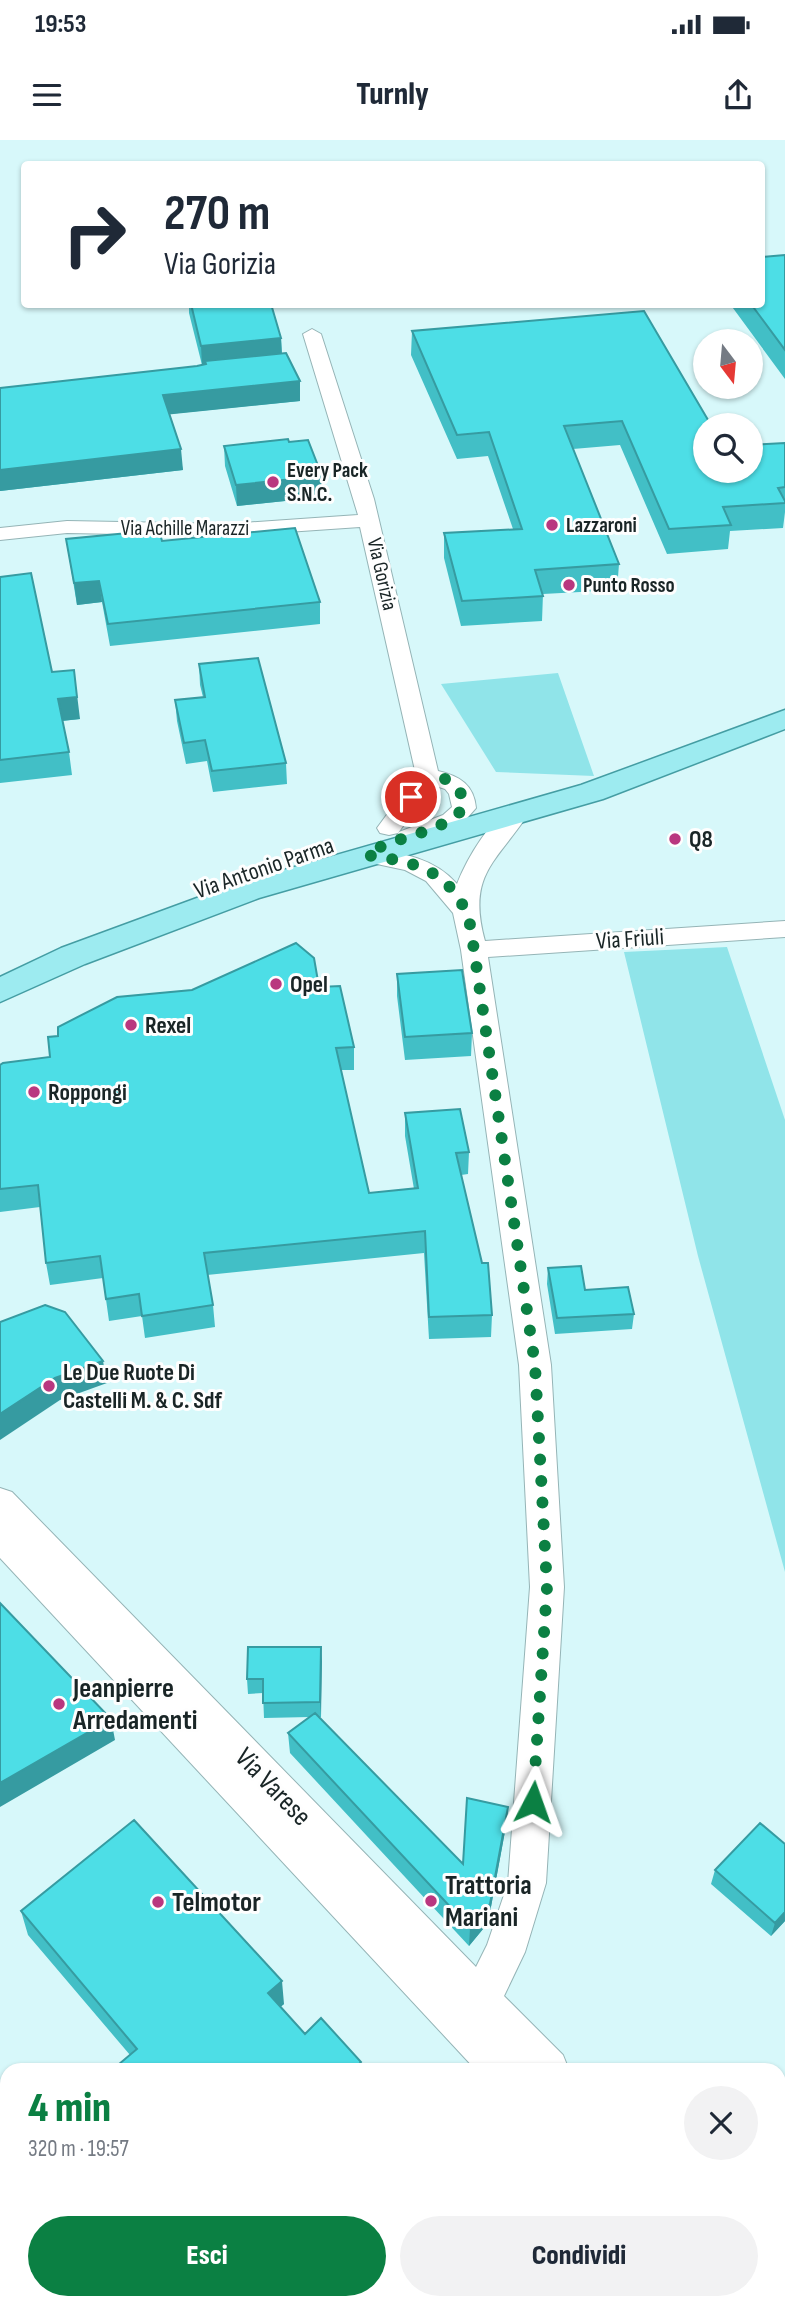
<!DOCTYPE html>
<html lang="it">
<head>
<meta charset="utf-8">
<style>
	:root { --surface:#fff; --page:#f2f2f3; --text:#1f2937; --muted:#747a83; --accent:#0b8043 }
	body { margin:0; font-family:"Sofia Sans Condensed",sans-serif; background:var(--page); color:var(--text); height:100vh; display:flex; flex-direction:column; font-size:26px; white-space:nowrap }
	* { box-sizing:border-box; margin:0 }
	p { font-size:23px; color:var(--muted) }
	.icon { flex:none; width:38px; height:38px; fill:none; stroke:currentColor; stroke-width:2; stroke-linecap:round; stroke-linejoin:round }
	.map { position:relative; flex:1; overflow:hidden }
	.panel { position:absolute; left:0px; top:1923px; width:786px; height:247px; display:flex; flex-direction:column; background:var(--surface); border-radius:21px 21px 0 0; box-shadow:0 2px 5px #0004 }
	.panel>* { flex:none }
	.guide { position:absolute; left:21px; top:21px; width:744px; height:147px; border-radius:7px; box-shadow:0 2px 5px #0004; background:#fff; color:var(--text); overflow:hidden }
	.needle { width:46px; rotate:164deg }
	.fabs { position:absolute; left:693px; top:189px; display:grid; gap:14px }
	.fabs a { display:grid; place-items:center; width:70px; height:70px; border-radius:50%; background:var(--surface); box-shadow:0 2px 5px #0004; font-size:35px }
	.pin { position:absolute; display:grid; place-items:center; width:60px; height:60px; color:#fff; margin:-30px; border:4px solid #fff; border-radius:50%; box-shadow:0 2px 7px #0007 }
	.me { position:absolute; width:77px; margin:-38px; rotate:4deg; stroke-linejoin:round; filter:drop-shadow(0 0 5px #0008) }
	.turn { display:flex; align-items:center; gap:24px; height:147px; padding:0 28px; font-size:32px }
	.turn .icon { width:91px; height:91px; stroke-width:2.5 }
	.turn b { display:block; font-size:49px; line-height:60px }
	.round { display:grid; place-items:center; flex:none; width:74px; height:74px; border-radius:37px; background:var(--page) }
	.summary { display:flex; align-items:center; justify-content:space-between; height:119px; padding:0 28px }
	h1 { font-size:42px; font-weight:800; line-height:52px; color:var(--accent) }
	.primary-button { display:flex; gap:14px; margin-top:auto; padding:14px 28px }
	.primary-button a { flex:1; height:80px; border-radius:42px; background:var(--accent); color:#fff; font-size:28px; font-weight:800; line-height:80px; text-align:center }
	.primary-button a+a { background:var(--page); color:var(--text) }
	.status { display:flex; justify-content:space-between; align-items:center; height:49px; padding:0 35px; background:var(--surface); direction:ltr }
	.status svg { height:19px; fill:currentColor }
	header { display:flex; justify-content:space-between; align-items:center; height:91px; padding:0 28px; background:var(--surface); font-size:32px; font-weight:800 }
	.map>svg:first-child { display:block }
</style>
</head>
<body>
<div class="status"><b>19:53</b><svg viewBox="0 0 49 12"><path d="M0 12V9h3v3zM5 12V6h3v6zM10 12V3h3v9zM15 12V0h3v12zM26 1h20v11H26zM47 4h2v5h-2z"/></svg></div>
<header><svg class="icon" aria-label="menu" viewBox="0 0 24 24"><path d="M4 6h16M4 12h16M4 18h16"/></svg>Turnly<svg class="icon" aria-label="share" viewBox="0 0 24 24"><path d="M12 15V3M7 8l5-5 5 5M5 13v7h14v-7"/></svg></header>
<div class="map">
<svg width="785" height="2169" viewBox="0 0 785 2169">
	<rect width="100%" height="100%" fill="#d7f8fa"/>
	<!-- green -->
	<path fill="#90e4e9" d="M 558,533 L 594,636 L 496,632 L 441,544 Z
		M 727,807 L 785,980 L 785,1432 L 698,1116 L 624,812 Z
		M 0,1987 L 7,2010 L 7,2163 L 53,2163 L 55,2169 L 0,2169 Z"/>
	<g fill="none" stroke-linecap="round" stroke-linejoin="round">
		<!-- street casing -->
		<g stroke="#95b4b6" stroke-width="2">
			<path id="street" d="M 312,189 L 321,194 L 374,359 L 438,631 C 460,636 474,645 476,668 L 461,685 L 408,704 L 399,702 L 396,697 L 399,692 L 443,675 L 452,667 L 449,654 L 445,649 L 433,645 L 398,693 L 389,695 L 380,693 L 377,688 L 416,635 L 360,387 L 229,396 L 67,393 L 0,400 L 0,388 L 67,381 L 229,384 L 358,375 L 303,194 Z
				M 515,669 L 524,671 L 527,676 C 495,723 467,736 485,801 L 785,781 L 785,797 L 488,817 L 551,1225 L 564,1447 L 546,1743 L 525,1812 L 504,1856 L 563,1915 L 569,1930 L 476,1930 L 0,1418 L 0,1348 L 12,1352 L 476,1827 L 487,1805 L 508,1743 L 530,1447 L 519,1225 L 461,810 L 453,773 L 426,741 L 405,730 L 358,720 L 355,715 L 358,710 L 367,708 C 400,713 434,717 457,744 C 466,721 491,675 515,669 Z
				M 779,2133 L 785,2135 L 785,2169 L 763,2169 L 760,2163 L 779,2163 Z
				M 690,2163 L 737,2163 L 739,2169 L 692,2169 Z"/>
		</g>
		<!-- primary casing -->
		<g stroke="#449da3" stroke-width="3">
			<path id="primary" d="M 785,570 L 785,589 L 603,659 L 259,758 L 85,824 L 0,862 L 0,837 L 61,808 L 235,744 L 581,645 Z"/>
		</g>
		<!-- street -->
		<use href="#street" fill="#fff" fill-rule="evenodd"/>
		<!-- primary -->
		<use href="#primary" fill="#9debf0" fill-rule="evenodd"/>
	</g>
	<!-- wall -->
	<path fill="#42bfc6" d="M 785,115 L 785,239 L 730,164 L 761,164 Z
		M 189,164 L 271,164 L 281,198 L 282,214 L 300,261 L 169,274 L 183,330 L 0,351 L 0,248 L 197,226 L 202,225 L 189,173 Z
		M 644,171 L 705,331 L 785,303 L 785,372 L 783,388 L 730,391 L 728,409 L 667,414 L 620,305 L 573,309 L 619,424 L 617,450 L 543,454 L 542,481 L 461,486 L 444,418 L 444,393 L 513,389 L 488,316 L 457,319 L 411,215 L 412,191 Z
		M 224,306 L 323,357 L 237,366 L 225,326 Z
		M 66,399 L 162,401 L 320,462 L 320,484 L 110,506 L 102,462 L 77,465 Z
		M 0,437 L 52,532 L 80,579 L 62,581 L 69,612 L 72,635 L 0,643 Z
		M 199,524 L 286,623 L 287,644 L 213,652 L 207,621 L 186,624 L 177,581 L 175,560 L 203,557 L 200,545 Z
		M 397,834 L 472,893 L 471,916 L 405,920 L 397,856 Z
		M 319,847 L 354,907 L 354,930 L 341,930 L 369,1053 L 414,1049 L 405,996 L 405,973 L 469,1012 L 468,1034 L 461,1035 L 492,1175 L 491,1197 L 429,1199 L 424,1113 L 207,1135 L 213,1165 L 215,1187 L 145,1198 L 142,1176 L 109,1181 L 103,1138 L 50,1145 L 46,1123 L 40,1067 L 0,1072 L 0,925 L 50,917 L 58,896 Z
		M 548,1128 L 585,1150 L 634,1174 L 632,1189 L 555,1194 L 547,1144 Z
		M 321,1507 L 321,1577 L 319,1577 L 463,1724 L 508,1667 L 506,1686 L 488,1783 L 469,1806 L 290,1613 L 288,1593 L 310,1577 L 264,1578 L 263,1553 L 248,1554 L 247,1539 Z
		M 715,1730 L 785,1781 L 771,1796 L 711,1744 Z
		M 21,1771 L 284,1864 L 280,1867 L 305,1894 L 361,1922 L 130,1915 L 28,1795 Z"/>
	<!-- shaded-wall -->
	<path fill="#369ba1" d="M 281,198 L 282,218 L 202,225 L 201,206 Z
		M 300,241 L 300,261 L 164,275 L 163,255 Z
		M 181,309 L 183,330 L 0,351 L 0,330 Z
		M 322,336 L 323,357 L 237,366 L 236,345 Z
		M 99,441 L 102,462 L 77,465 L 74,443 Z
		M 74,530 L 80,579 L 61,581 L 58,559 Z
		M 103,1221 L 107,1243 L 60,1260 L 0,1300 L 0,1274 L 55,1238 Z
		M 321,1507 L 322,1521 L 321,1577 L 320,1562 Z
		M 111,1579 L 115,1600 L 0,1667 L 0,1643 Z
		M 508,1667 L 506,1686 L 488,1783 L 469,1806 L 470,1788 Z
		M 785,1772 L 785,1781 L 771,1796 L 775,1783 Z
		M 282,1841 L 284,1864 L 270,1876 L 268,1853 Z
		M 361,1922 L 361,1930 L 354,1930 Z"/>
	<!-- building -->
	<path fill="#4ddee6" stroke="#369ba1" stroke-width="2" d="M 785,115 L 785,210 L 751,164 L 761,164 L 761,117 Z
		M 191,164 L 271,164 L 281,198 L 201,206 Z
		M 644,171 L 711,285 L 705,285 L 705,331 L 751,331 L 751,305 L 785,303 L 785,347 L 778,348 L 785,361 L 785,363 L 723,367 L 731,385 L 669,389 L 622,281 L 564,286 L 619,424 L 535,430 L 543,456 L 462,461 L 444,393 L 522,389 L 489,292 L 457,295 L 412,191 Z
		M 286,213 L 300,241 L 163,255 L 181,309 L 0,330 L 0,248 L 197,226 L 206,224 L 205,221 Z
		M 288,299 L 289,302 L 308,300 L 322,336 L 236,345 L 224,306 Z
		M 295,388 L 320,462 L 108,484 L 99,441 L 74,443 L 66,399 L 159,390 L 162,401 Z
		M 31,433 L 52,532 L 74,530 L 77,557 L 58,559 L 69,612 L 0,620 L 0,437 Z
		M 258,518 L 286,623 L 212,631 L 205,600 L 184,603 L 175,560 L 205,557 L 199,524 Z
		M 296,803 L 314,818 L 319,847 L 340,846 L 354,907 L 336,908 L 369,1053 L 418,1048 L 405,973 L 460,969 L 469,1012 L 456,1013 L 482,1123 L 488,1123 L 492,1175 L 429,1177 L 425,1091 L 204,1113 L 213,1165 L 142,1176 L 139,1154 L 106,1159 L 100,1116 L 46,1123 L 38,1045 L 0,1049 L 0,925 L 3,923 L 50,917 L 48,897 L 58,896 L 58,887 L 117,857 L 192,850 Z
		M 462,830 L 472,893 L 405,897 L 397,834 Z
		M 581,1126 L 585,1150 L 628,1147 L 634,1174 L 557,1178 L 548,1128 Z
		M 45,1165 L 65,1172 L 103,1221 L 55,1238 L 0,1274 L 0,1182 Z
		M 0,1463 L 111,1579 L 0,1643 Z
		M 248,1507 L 321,1507 L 320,1562 L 263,1563 L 263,1539 L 247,1539 Z
		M 315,1573 L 463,1724 L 467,1658 L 508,1667 L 490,1764 L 470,1788 L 288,1593 Z
		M 134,1680 L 282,1841 L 268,1853 L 305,1894 L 321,1878 L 361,1922 L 354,1930 L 112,1930 L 137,1909 L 21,1771 Z
		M 760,1683 L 785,1704 L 785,1772 L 775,1783 L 715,1730 Z"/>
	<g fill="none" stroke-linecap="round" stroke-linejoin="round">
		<!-- route -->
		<path stroke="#0b8043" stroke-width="12" stroke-dasharray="0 21.6" d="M 411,657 C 423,624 464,636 464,668 C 438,696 397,694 366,715 C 410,721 446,728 466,772 C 471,783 472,798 474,810 L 535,1225 L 547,1447 L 533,1662"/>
	</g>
	<!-- markers -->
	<g fill="#b9377f" stroke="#fefefe" stroke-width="2.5">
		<circle cx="273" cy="342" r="7"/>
		<circle cx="552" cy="385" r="7"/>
		<circle cx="569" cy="445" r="7"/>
		<circle cx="675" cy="699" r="7"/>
		<circle cx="276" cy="844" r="7"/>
		<circle cx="131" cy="885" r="7"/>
		<circle cx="34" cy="952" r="7"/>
		<circle cx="49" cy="1246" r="7"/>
		<circle cx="59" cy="1564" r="7"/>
		<circle cx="431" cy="1761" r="7"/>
		<circle cx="158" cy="1762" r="7"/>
	</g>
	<g text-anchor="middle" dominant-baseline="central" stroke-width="6" stroke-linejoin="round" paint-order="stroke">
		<!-- far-poi labels -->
		<g font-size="21" font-weight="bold" fill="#192526" stroke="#fefefe" text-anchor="start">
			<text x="287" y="330">Every Pack<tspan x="287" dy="24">S.N.C.</tspan></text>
			<text x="566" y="385">Lazzaroni</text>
			<text x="583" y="445">Punto Rosso</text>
		</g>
		<!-- far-street labels -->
		<g font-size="21" fill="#192526" stroke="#fefefe">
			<text x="185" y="388">Via Achille Marazzi</text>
			<text transform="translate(382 434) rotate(77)">Via Gorizia</text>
		</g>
		<!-- poi labels -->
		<g font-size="24" font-weight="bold" fill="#192526" stroke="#fefefe" text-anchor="start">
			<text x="689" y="699">Q8</text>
			<text x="290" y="844">Opel</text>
			<text x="145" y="885">Rexel</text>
			<text x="48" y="952">Roppongi</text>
			<text x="63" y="1232">Le Due Ruote Di<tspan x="63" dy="28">Castelli M. &amp; C. Sdf</tspan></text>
		</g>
		<!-- street labels -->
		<g font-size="24" fill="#192526" stroke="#fefefe">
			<text transform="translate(264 728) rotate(-19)">Via Antonio Parma</text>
			<text transform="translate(630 799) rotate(-4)">Via Friuli</text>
		</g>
		<!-- near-poi labels -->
		<g font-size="28" font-weight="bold" fill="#192526" stroke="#fefefe" text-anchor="start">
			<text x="73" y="1548">Jeanpierre<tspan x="73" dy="32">Arredamenti</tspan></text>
			<text x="445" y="1745">Trattoria<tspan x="445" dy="32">Mariani</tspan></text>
			<text x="172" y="1762">Telmotor</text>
		</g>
		<!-- near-street labels -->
		<g font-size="28" fill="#192526" stroke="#fefefe">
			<text transform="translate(273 1647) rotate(46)">Via Varese</text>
		</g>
	</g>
</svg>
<div class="fabs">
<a><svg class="needle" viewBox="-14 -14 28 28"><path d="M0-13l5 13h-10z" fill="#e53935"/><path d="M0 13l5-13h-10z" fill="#747a83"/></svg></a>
<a><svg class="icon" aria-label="search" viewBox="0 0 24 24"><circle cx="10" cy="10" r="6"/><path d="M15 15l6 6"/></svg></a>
</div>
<div class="pin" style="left:411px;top:657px;background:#d93025"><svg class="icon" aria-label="arrive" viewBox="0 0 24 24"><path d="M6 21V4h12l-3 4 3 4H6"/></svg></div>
<svg class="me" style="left:533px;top:1662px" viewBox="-20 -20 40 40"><path d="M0-17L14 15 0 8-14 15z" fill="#0b8043" stroke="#fff" stroke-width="4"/></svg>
<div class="guide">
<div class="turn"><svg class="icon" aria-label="right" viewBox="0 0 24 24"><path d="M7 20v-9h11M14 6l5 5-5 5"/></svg><div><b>270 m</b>Via Gorizia</div></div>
</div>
<section class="panel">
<div class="summary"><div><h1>4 min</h1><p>320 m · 19:57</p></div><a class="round"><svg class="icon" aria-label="close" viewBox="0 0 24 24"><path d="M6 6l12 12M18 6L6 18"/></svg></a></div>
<div class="primary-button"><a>Esci</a><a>Condividi</a></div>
</section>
</div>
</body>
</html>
